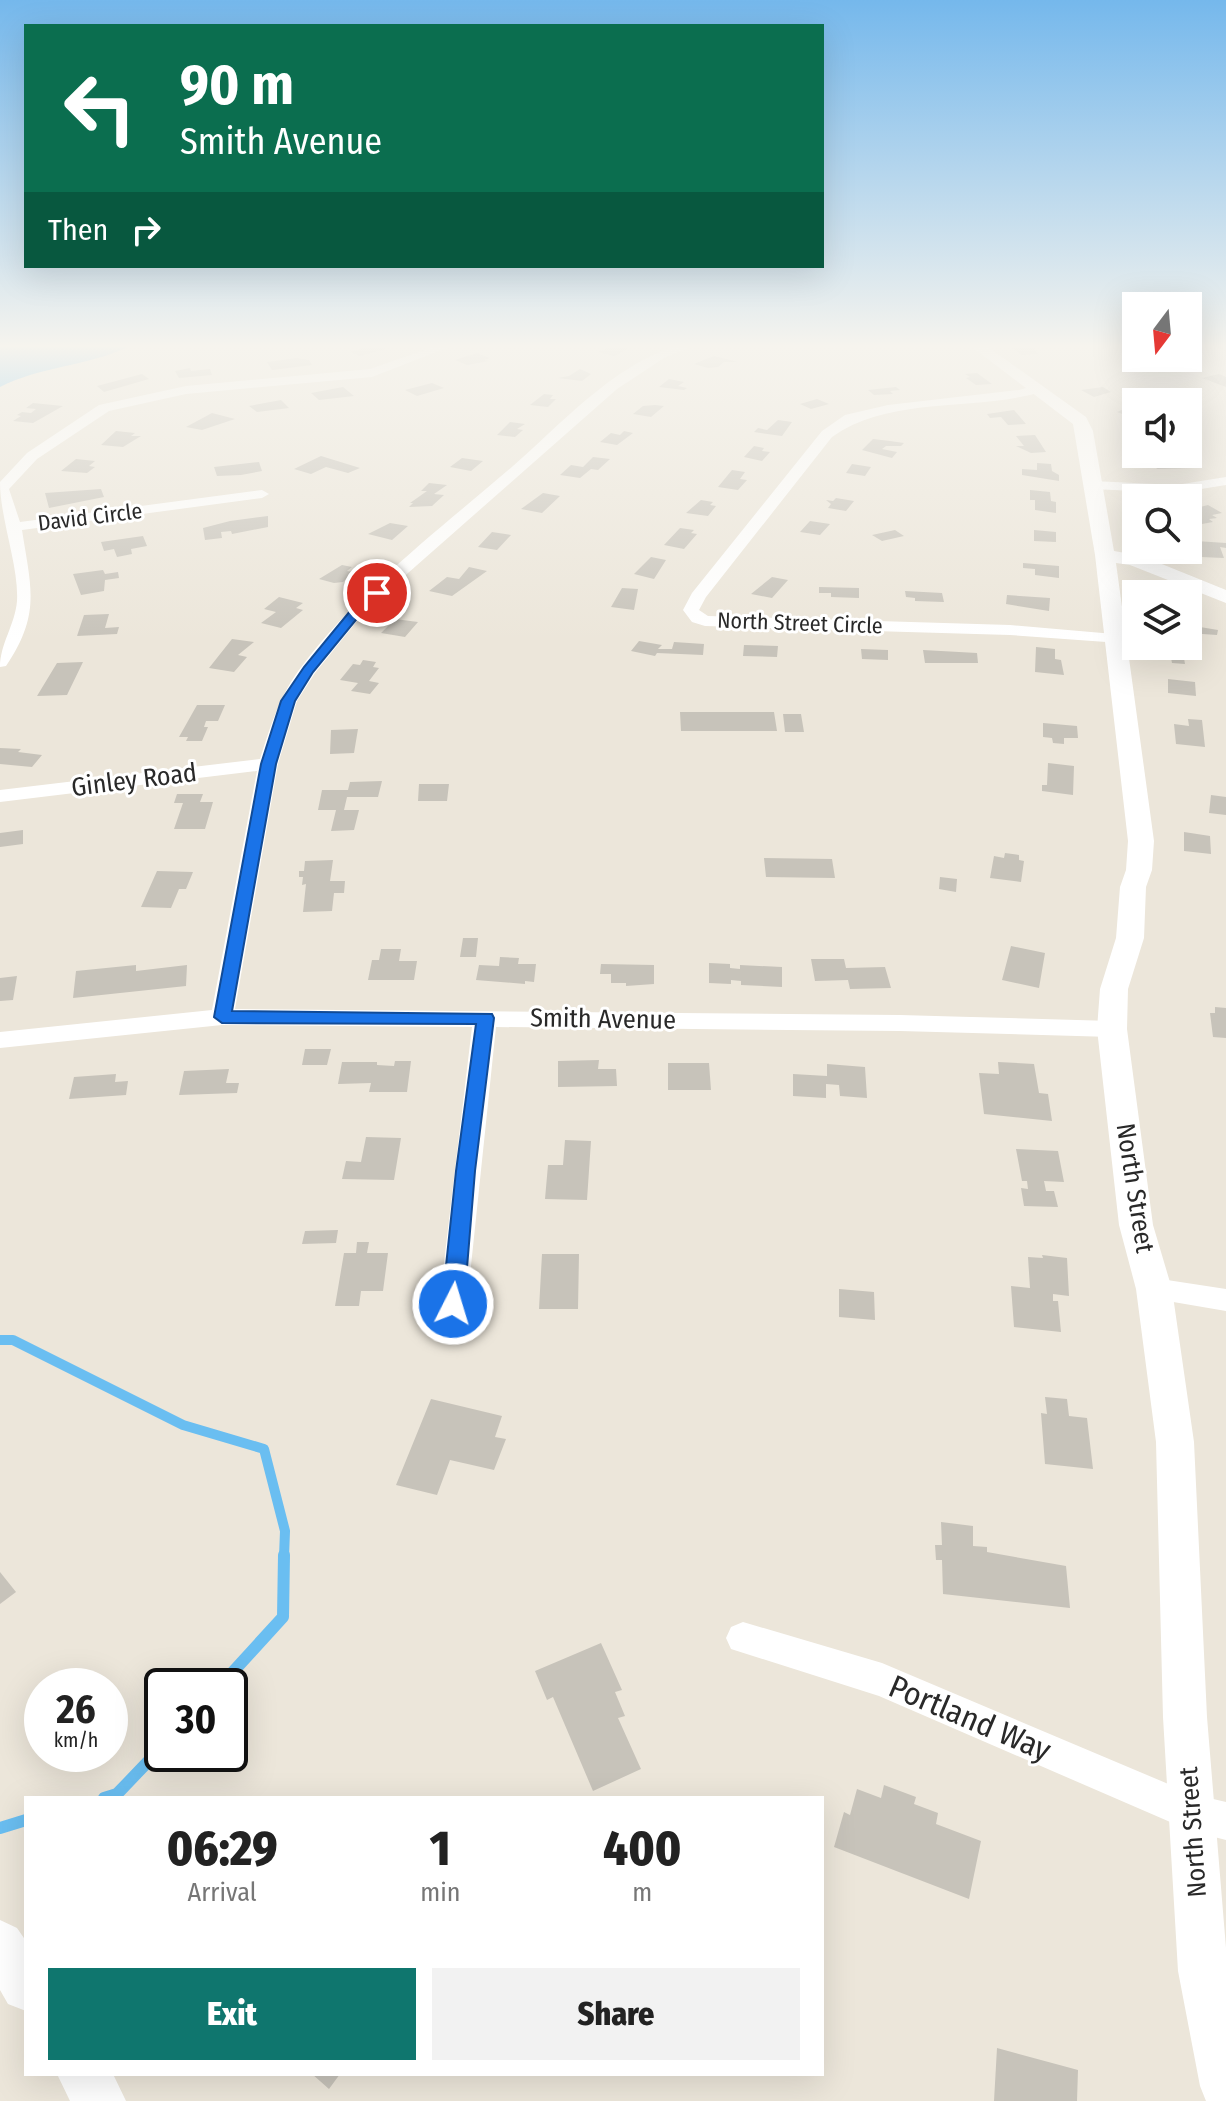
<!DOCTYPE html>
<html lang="en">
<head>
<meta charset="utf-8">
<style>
	:root { --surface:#fff; --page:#f2f2f2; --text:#222; --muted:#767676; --accent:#0f766e }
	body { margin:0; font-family:"Fira Sans Condensed",sans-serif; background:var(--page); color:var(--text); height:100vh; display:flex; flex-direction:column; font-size:30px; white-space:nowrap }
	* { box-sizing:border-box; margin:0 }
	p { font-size:26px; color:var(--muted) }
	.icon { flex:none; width:44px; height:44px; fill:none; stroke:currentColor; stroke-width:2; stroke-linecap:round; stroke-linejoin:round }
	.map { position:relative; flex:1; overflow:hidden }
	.side { position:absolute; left:24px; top:1796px; width:800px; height:280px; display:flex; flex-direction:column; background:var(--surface); border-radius:0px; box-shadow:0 8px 32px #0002 }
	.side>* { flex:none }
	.banner { position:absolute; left:24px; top:24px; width:800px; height:244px; border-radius:0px; box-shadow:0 8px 32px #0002; background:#0b6e4f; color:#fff; overflow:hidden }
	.needle { width:52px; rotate:196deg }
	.controls { position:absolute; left:1122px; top:292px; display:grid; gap:16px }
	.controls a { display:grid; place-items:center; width:80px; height:80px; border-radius:0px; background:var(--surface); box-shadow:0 8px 32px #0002; font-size:40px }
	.speed { position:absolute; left:24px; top:1668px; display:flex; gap:16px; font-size:40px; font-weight:700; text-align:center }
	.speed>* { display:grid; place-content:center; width:104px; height:104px; border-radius:50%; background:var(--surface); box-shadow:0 8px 32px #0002; line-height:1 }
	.speed small { font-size:20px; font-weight:400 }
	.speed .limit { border:4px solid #111; border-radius:12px; background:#fff; color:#111 }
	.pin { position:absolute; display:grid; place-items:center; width:68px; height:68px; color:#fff; margin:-34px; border:4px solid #fff; border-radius:50%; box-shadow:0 2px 8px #0007 }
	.me { position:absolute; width:88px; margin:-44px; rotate:5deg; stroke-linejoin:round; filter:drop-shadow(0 0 6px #0008) }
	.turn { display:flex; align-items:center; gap:28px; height:168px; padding:0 24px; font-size:36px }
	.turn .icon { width:104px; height:104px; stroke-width:2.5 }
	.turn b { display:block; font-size:56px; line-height:68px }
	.then { display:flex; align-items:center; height:76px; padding:0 24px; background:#0003; gap:16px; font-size:30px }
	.eta { display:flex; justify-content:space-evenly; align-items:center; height:136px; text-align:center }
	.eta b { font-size:48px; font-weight:800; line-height:56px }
	.button { display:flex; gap:16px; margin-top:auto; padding:16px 24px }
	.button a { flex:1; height:92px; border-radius:0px; background:var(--accent); color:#fff; font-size:32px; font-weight:800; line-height:92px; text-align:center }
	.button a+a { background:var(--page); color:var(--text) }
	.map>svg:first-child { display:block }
</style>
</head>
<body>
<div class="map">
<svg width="1226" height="2101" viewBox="0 0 1226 2101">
	<rect width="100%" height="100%" fill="#ece6da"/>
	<!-- water -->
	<path fill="#6abef1" d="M 0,347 L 128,347 C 88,366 41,366 0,387 Z"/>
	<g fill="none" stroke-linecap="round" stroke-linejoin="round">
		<!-- stream-far1 -->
		<path stroke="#6abef1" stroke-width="10" d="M 0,1340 L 13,1340 L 183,1425 L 264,1449 L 285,1531 L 284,1557"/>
		<!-- stream -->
		<path stroke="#6abef1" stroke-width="12" d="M 220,1686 L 283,1617 L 284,1555
			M 104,1798 L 117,1794 L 162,1747
			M 0,1828 L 26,1820"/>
	</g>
	<!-- building -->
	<path fill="#c7c3ba" d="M 368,347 L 382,347 L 386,349 L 360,356 L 350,352 Z
		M 610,347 L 623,347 L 621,348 L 628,349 L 614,356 L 598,352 Z
		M 1010,347 L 1033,347 L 1038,354 L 1022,355 Z
		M 477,353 L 490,358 L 484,360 L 489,361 L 467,365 L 455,360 Z
		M 714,356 L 738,362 L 724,362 L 718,367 L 708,368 L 694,364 Z
		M 297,358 L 309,360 L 312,365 L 272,370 L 267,362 Z
		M 190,368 L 191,371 L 210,369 L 212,375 L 179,378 L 175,371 Z
		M 580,369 L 591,374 L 582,381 L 558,378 L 569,376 Z
		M 977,373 L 992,384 L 976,385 L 966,378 L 970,377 L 965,374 Z
		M 142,374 L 149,379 L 104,392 L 97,386 Z
		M 1219,374 L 1226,377 L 1226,387 L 1202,378 Z
		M 669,379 L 684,382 L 678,386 L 687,388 L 684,390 L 659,387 Z
		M 432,383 L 444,388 L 417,396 L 405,390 Z
		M 343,387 L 354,396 L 319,400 L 311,393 Z
		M 896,387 L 900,390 L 890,391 L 893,394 L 874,395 L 868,390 Z
		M 1103,387 L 1111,392 L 1094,397 L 1081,390 Z
		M 544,394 L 553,395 L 550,399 L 556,399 L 548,407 L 530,405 Z
		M 817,399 L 829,404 L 811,409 L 800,404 Z
		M 281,400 L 289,408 L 257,412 L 249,406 Z
		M 33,403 L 63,406 L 33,423 L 13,421 L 21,416 L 17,415 L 22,412 L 31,413 L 36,409 L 26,408 Z
		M 655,405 L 664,406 L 651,417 L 633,414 L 643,406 Z
		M 1131,406 L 1136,409 L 1136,419 L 1117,412 Z
		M 1014,410 L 1026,424 L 1008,425 L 1001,417 L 990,418 L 987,414 Z
		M 212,413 L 235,419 L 202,430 L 186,427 Z
		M 778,420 L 792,422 L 782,436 L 754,432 L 758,428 L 767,430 Z
		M 510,422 L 525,424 L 517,429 L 523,430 L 515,437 L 497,435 Z
		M 116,431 L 135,433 L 131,436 L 141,436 L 123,447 L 101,445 Z
		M 624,431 L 633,433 L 617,445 L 600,442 L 611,433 L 620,435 Z
		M 1035,435 L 1046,452 L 1031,453 L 1016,446 L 1024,446 L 1016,436 Z
		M 873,439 L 890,441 L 904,443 L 901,446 L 886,446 L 882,449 L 897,452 L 892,458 L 862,450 Z
		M 754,446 L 764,448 L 762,451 L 770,452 L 762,461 L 744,457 Z
		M 1143,454 L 1159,454 L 1165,465 L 1188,462 L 1195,468 L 1157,469 L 1154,464 L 1149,464 Z
		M 321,456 L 360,468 L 348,473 L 326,467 L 311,474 L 294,469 Z
		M 593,457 L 610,459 L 598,470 L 591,469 L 580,478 L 560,475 L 571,465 L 583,467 Z
		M 462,458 L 483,461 L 471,471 L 450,467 Z
		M 76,459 L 95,461 L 89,466 L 95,467 L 87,473 L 61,471 Z
		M 259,462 L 262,471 L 241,475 L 217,476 L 214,467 Z
		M 1037,463 L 1051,464 L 1052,471 L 1059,475 L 1059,481 L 1022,475 L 1022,469 L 1037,470 Z
		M 852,464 L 871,467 L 865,476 L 846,473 Z
		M 732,470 L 745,472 L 740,479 L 747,480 L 738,490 L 718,487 Z
		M 429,483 L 447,485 L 434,494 L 444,495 L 432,506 L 409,507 L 413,503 L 410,503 L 427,491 L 421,491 Z
		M 101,489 L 104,497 L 49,508 L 45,493 Z
		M 1030,490 L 1050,492 L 1051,501 L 1056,502 L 1056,513 L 1035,510 L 1035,500 L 1030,500 Z
		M 543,493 L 560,496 L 542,513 L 521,509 Z
		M 836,498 L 854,501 L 846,511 L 828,508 L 831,504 L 826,500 L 833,501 Z
		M 701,500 L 713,502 L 710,505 L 716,506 L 708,516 L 686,513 Z
		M 1208,505 L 1222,513 L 1212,515 L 1217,518 L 1209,519 L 1213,522 L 1202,524 L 1193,519 L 1188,520 L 1188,510 Z
		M 268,516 L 268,527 L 232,534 L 231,531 L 221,532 L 222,538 L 205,540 L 203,528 L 230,521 Z
		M 810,521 L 830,524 L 820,535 L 800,532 Z
		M 390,523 L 408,526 L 392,540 L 368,534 Z
		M 680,528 L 694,530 L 691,533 L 697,534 L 684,549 L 664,545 Z
		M 895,530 L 904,536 L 882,541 L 872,535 Z
		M 1034,530 L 1056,532 L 1056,542 L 1034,541 Z
		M 492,532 L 511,535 L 497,550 L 478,547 Z
		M 143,536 L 147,546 L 131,549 L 132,554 L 117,557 L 114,549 L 104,551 L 101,542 Z
		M 1196,541 L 1226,543 L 1226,548 L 1220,547 L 1224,558 L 1201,557 Z
		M 651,557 L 666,560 L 654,579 L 634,574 Z
		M 1023,563 L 1059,566 L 1059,578 L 1035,575 L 1035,569 L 1023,568 Z
		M 342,565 L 352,567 L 347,571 L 354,572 L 343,582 L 334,583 L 319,579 Z
		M 469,567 L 487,571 L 452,596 L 429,591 L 447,577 L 459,579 Z
		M 103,570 L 105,574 L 118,572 L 119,578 L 105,580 L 104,591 L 81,595 L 73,574 Z
		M 772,577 L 788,580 L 772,598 L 751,594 Z
		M 819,587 L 859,588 L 859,598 L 831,597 L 831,593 L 819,593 Z
		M 622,588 L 638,589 L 634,610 L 611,607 Z
		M 905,591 L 942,593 L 944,602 L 915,601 L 915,598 L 906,597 Z
		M 1007,595 L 1050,598 L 1049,611 L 1006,604 Z
		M 279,597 L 303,603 L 296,608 L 303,610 L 281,628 L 261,623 L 276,612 L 264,609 Z
		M 109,614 L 105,628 L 119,627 L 117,634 L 77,636 L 84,615 Z
		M 395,619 L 418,622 L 405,637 L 381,633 Z
		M 1188,620 L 1195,621 L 1194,626 L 1218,630 L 1217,635 L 1188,633 Z
		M 232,639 L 254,642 L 238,655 L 247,657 L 234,672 L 209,668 Z
		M 639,641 L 662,645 L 658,649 L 672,649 L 674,642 L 704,644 L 703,655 L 657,653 L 655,656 L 631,651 Z
		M 744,645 L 778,646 L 777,657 L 743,656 Z
		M 1159,646 L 1183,648 L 1184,655 L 1189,655 L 1190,658 L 1184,658 L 1185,664 L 1172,663 L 1171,658 L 1160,657 Z
		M 1036,647 L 1055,649 L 1055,659 L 1061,660 L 1064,675 L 1035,672 Z
		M 861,649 L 888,650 L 888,660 L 862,659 Z
		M 923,650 L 977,653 L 978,663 L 925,663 Z
		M 363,660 L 376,662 L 373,667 L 379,668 L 369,681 L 379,683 L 370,694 L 351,691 L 358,683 L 340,680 L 353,664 L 360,665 Z
		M 83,662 L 67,695 L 37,696 L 57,663 Z
		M 1168,679 L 1195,682 L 1196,696 L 1168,693 Z
		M 197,705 L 225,705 L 218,721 L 206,721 L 204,727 L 208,727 L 202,741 L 186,741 L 188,737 L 179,737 Z
		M 680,712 L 774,712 L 777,731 L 681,731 Z
		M 783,714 L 801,714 L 804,732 L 785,732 Z
		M 1188,719 L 1202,720 L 1205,747 L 1176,744 L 1174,724 L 1189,726 Z
		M 1043,723 L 1077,726 L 1078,738 L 1064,738 L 1064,744 L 1053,743 L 1052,738 L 1043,737 Z
		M 358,729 L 354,753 L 330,754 L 331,730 Z
		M 0,748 L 21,749 L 18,752 L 42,755 L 32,767 L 0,764 Z
		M 1048,763 L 1074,766 L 1073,795 L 1042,791 L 1042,785 L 1047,785 Z
		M 382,781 L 378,797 L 347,797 L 344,810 L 359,810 L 354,830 L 331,831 L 336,810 L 318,810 L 322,790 L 348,790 L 350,782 Z
		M 419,784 L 449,784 L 447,801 L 418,801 Z
		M 177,794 L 203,794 L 200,802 L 213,802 L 205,829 L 174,829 L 183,803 L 174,803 Z
		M 1211,795 L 1226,797 L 1226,815 L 1209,813 Z
		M 23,830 L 23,844 L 0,847 L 0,833 Z
		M 1184,832 L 1210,836 L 1211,854 L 1184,851 Z
		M 1005,853 L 1019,855 L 1019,860 L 1024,861 L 1021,882 L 990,878 L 994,856 L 1004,858 Z
		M 764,858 L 832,859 L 835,878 L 766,877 Z
		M 333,860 L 330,881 L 345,881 L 344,893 L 334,893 L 332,911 L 303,912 L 306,884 L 302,885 L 303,877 L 299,877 L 299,871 L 304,871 L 305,861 Z
		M 157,871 L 193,872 L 186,889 L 179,889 L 171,908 L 141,907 Z
		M 940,877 L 957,879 L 956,892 L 939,889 Z
		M 463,938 L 478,938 L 476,957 L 460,957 Z
		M 1011,946 L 1045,953 L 1039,988 L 1002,980 Z
		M 381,949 L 401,949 L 399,961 L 417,961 L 414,980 L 368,980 L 372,960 L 379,960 Z
		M 500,957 L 519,958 L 518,964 L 536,964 L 534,982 L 525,981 L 525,984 L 476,980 L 479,965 L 499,966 Z
		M 811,959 L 844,959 L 846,968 L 885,967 L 891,988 L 850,989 L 848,980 L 815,981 Z
		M 709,963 L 730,964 L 730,968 L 740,969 L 740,965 L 782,967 L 782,987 L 741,985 L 741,981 L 731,980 L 731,984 L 709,983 Z
		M 601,964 L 654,965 L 654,984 L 626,986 L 626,983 L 611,983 L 611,974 L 600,974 Z
		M 136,965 L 136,971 L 187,965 L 186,986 L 73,998 L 76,971 Z
		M 17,976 L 13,1000 L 0,1001 L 0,978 Z
		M 1215,1007 L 1226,1008 L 1226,1038 L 1213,1037 L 1210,1013 L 1215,1013 Z
		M 305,1049 L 331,1049 L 327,1065 L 302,1065 Z
		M 599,1060 L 598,1069 L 616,1069 L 617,1086 L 558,1087 L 558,1061 Z
		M 395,1061 L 411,1061 L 407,1092 L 369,1092 L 371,1083 L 338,1084 L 342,1062 L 377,1062 L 377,1065 L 394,1066 Z
		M 998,1062 L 1034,1064 L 1039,1093 L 1048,1094 L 1052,1121 L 984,1114 L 979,1073 L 999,1074 Z
		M 668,1063 L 709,1063 L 711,1090 L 668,1090 Z
		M 827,1064 L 865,1067 L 867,1098 L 840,1096 L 839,1085 L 826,1084 L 826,1098 L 793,1096 L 793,1074 L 827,1076 Z
		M 229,1069 L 226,1083 L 239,1083 L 237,1093 L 179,1095 L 184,1071 Z
		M 116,1074 L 115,1082 L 128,1081 L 126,1095 L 69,1099 L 74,1077 Z
		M 366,1137 L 401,1138 L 394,1180 L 342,1179 L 346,1161 L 361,1162 Z
		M 565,1140 L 591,1141 L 587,1200 L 545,1199 L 548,1165 L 563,1165 Z
		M 1016,1149 L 1058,1151 L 1064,1182 L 1044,1181 L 1046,1191 L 1054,1191 L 1058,1207 L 1024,1206 L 1021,1188 L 1028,1189 L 1027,1181 L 1022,1181 Z
		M 338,1230 L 336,1243 L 302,1244 L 305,1231 Z
		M 357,1242 L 369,1242 L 367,1253 L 388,1253 L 383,1291 L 361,1291 L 359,1306 L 335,1306 L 344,1253 L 356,1253 Z
		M 542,1254 L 579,1254 L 578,1309 L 539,1309 Z
		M 1042,1255 L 1067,1258 L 1069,1296 L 1053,1294 L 1053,1301 L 1058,1301 L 1061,1332 L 1014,1327 L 1011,1286 L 1030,1288 L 1028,1257 L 1043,1258 Z
		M 839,1289 L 874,1292 L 875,1320 L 839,1317 Z
		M 1045,1397 L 1067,1399 L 1069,1416 L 1087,1418 L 1093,1469 L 1045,1464 L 1041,1413 L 1047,1414 Z
		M 431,1399 L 502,1416 L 495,1437 L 506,1439 L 494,1470 L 450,1460 L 437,1495 L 396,1485 Z
		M 941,1522 L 973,1526 L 973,1546 L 987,1547 L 987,1552 L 1066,1566 L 1070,1608 L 943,1594 L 942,1560 L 936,1560 L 935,1545 L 942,1545 Z
		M 0,1572 L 16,1592 L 0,1604 Z
		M 601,1643 L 622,1690 L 615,1692 L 625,1716 L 618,1718 L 641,1769 L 593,1791 L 553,1697 L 547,1700 L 535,1671 Z
		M 884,1785 L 916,1797 L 914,1804 L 938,1813 L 936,1824 L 981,1841 L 969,1899 L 834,1847 L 844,1812 L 850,1815 L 857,1789 L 881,1798 Z
		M 997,2048 L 1078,2070 L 1077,2101 L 994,2101 Z
		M 312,2074 L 340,2074 L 329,2089 Z"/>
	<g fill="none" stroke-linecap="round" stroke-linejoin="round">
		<!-- minor -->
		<path fill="#fff" fill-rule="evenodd" d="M 433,347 L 449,347 L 372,377 L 186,394 L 109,411 L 37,459 L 9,489 L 20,522 L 262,490 L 269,494 L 262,498 L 22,530 C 31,588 41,614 6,666 L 0,667 C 0,644 15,625 17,601 C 19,566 0,519 0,482 L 27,453 L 99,405 L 186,386 L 370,369 Z
			M 673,347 L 690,347 L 664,358 L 617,389 L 366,610 L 315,673 L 297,701 L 278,764 L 235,1009 L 900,1015 L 1112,1021 L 1120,1023 L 1124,1029 L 1120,1035 L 1112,1037 L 900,1031 L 496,1027 L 467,1304 L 463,1312 L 453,1315 L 443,1312 L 439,1304 L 472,1027 L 222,1025 L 0,1048 L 0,1032 L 212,1010 L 257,771 L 0,802 L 0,790 L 260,759 C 271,725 280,694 302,666 C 361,588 440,529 513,466 C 561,424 612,367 673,347 Z
			M 1037,385 L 1043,389 L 1041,392 C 974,412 891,395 832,437 L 706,597 L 699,610 L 708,616 L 1010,625 L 1114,634 L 1122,639 L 1120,643 L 1010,635 L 705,626 L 692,622 L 683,610 L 692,593 L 822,431 L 845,415 L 888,405 L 1019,390 Z
			M 1226,477 L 1226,485 L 1176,493 L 1093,489 L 1086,485 L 1093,481 L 1176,485 Z
			M 1154,1278 L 1226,1289 L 1226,1311 L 1144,1297 L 1140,1289 L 1144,1281 Z
			M 743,1622 L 882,1663 L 1192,1794 L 1226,1802 L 1226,1840 L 1191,1831 L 879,1696 L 731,1649 L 726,1638 L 731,1627 Z"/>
		<!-- tertiary -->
		<path fill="#fff" fill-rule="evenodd" d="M 972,347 L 988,347 L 1086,417 L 1093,431 L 1114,551 L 1142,556 L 1226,590 L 1226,603 L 1130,565 L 1116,563 L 1154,841 L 1152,870 L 1146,887 L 1144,938 L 1128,989 L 1127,1029 L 1153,1225 L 1172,1289 L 1194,1442 L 1207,1717 L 1226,1948 L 1226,2101 L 1206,2101 L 1200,2086 L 1178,1971 L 1163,1717 L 1156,1442 L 1136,1289 L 1119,1225 L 1097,1029 L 1100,989 L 1116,938 L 1120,887 L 1126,870 L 1128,841 L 1095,555 L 1073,424 Z
			M 0,1920 L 17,1928 L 26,1941 L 26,2011 L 8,2004 L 0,1990 Z
			M 57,2074 L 113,2074 L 126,2101 L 70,2101 Z"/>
	</g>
	<!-- sky -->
	<linearGradient id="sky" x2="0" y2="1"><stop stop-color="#75b8ec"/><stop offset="0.54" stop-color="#f6f4ee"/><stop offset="1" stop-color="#f6f4ee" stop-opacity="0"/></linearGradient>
	<rect width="1226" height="641" fill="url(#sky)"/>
	<!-- route -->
	<path fill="#1a73e8" stroke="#114b97" stroke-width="2" d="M 373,590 L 383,593 L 364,610 L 313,672 L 295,701 L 276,764 L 232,1011 L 492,1014 L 494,1018 L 475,1171 L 464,1304 L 461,1310 L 453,1313 L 446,1310 L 442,1304 L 456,1171 L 476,1024 L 222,1023 L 214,1017 L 261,764 L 281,701 L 304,667 L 355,605 Z"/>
	<g text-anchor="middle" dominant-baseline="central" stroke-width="6" stroke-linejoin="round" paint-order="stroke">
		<!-- far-street labels -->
		<g font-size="22" fill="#292929" stroke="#fff">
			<text transform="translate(90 517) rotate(-7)">David Circle</text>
			<text transform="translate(800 623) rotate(2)">North Street Circle</text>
		</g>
		<!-- street labels -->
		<g font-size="26" fill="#292929" stroke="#fff">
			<text transform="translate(134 780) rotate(-7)">Ginley Road</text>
			<text transform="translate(603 1019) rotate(1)">Smith Avenue</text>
			<text transform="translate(1135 1188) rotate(81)">North Street</text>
			<text transform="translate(1193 1832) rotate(-94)">North Street</text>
		</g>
		<!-- near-street labels -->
		<g font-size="32" fill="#292929" stroke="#fff">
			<text transform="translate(970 1718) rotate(23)">Portland Way</text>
		</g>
	</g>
</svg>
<div class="controls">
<a><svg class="needle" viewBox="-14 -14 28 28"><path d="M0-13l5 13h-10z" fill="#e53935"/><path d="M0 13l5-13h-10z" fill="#767676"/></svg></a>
<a><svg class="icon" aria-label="sound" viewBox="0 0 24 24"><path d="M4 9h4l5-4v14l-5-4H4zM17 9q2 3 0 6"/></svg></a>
<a><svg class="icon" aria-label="search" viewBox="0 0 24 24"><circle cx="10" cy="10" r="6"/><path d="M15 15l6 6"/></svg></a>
<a><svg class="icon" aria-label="layers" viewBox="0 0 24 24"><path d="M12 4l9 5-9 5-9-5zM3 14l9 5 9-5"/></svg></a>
</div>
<div class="speed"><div>26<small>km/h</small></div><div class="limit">30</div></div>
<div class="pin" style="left:377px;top:593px;background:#d93025"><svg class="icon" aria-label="arrive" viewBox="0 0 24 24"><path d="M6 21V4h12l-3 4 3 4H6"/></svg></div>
<svg class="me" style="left:453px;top:1304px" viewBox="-20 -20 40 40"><circle r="17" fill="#1a73e8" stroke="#fff" stroke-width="3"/><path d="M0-11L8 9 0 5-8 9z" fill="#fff"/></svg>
<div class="banner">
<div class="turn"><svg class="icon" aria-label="left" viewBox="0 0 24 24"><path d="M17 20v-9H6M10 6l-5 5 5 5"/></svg><div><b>90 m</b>Smith Avenue</div></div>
<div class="then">Then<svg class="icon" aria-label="right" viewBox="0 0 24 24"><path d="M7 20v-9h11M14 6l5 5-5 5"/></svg></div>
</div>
<section class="side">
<div class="eta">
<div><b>06:29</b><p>Arrival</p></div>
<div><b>1</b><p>min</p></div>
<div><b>400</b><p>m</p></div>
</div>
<div class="button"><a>Exit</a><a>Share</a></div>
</section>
</div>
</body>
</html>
